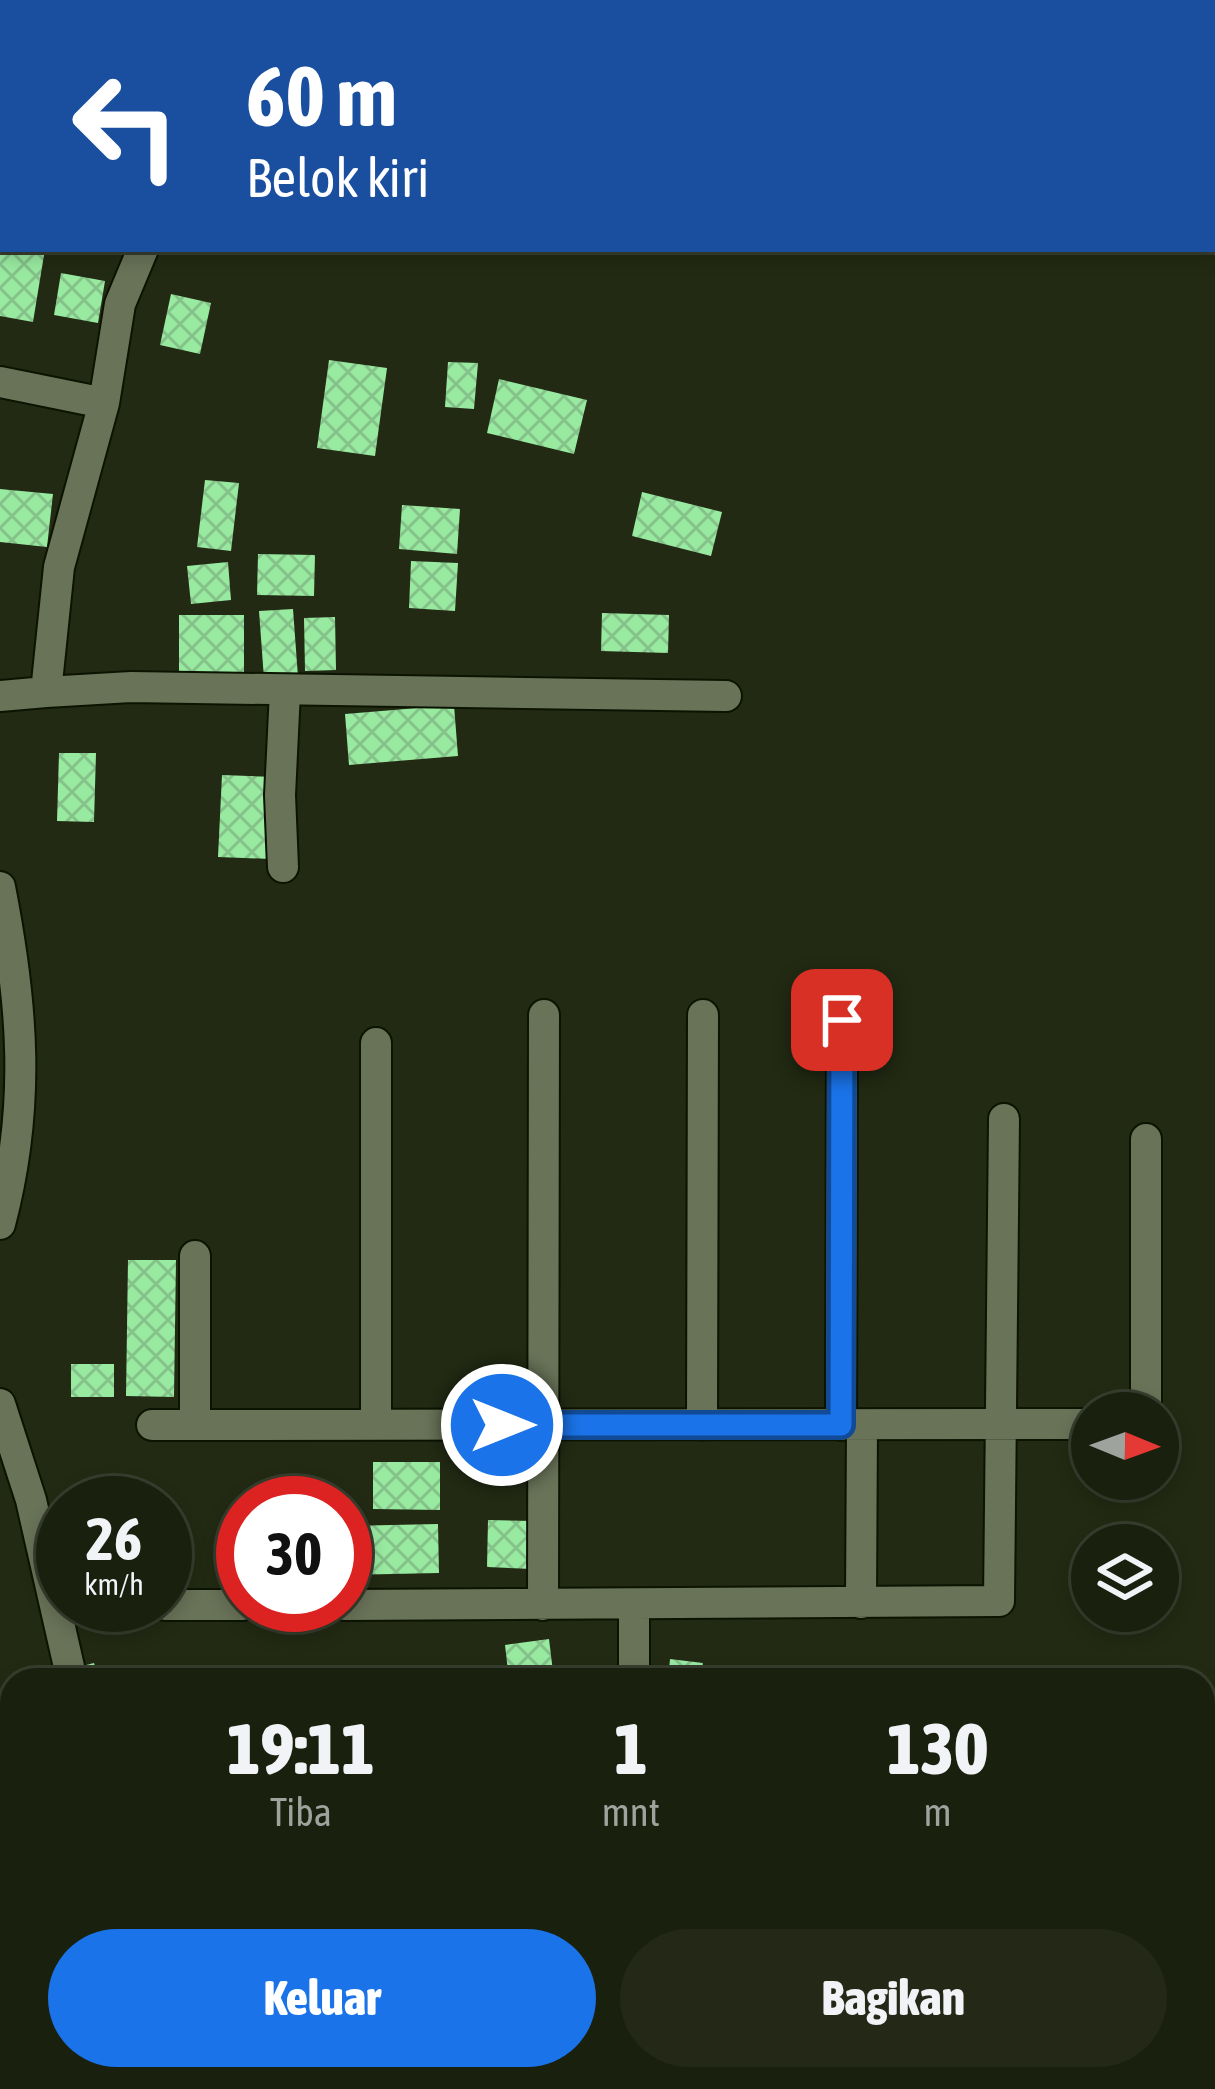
<!DOCTYPE html>
<html lang="id">
<head>
<meta charset="utf-8">
<style>
	:root { --surface:#1a200e; --page:#232817; --text:#f1f3f6; --muted:#9fa39e; --line:#383e2e; --accent:#1a73e8 }
	body { margin:0; font-family:"Asap Condensed",sans-serif; background:var(--page); color:var(--text); height:100vh; display:flex; flex-direction:column; font-size:45px; white-space:nowrap }
	* { box-sizing:border-box; margin:0 }
	p { font-size:39px; color:var(--muted) }
	.icon { flex:none; width:66px; height:66px; fill:none; stroke:currentColor; stroke-width:2; stroke-linecap:round; stroke-linejoin:round }
	.map { position:relative; flex:1; overflow:hidden }
	.sheet { position:absolute; left:0px; top:1668px; width:1215px; height:423px; display:flex; flex-direction:column; background:var(--surface); border-radius:36px 36px 0 0; box-shadow:0 6px 18px #0003,0 0 0 3px var(--line) }
	.sheet>* { flex:none }
	.banner { position:absolute; left:0px; top:0px; width:1215px; height:252px; box-shadow:0 6px 18px #0003,0 0 0 3px var(--line); background:#1a4fa0; color:#fff; overflow:hidden }
	.needle { width:78px; rotate:91deg }
	.tools { position:absolute; left:1071px; top:1392px; display:grid; gap:24px }
	.tools a { display:grid; place-items:center; width:108px; height:108px; border-radius:50%; background:var(--surface); box-shadow:0 6px 18px #0003,0 0 0 3px var(--line); font-size:60px }
	.speed { position:absolute; left:36px; top:1476px; display:flex; gap:24px; font-size:60px; font-weight:700; text-align:center }
	.speed>* { display:grid; place-content:center; width:156px; height:156px; border-radius:50%; background:var(--surface); box-shadow:0 6px 18px #0003,0 0 0 3px var(--line); line-height:1 }
	.speed small { font-size:30px; font-weight:400 }
	.speed .limit { border:18px solid #d22; background:#fff; color:#111 }
	.pin { position:absolute; display:grid; place-items:center; width:102px; height:102px; color:#fff; margin:-51px; border-radius:24px; box-shadow:0 6px 18px #0006 }
	.me { position:absolute; width:132px; margin:-66px; rotate:90deg; stroke-linejoin:round; filter:drop-shadow(0 0 9px #0008) }
	.turn { display:flex; align-items:center; gap:42px; height:252px; padding:0 48px; font-size:54px }
	.turn .icon { width:156px; height:156px; stroke-width:2.5 }
	.turn b { display:block; font-size:84px; line-height:102px }
	.eta { display:flex; justify-content:space-evenly; align-items:center; height:204px; text-align:center }
	.eta b { font-size:72px; font-weight:800; line-height:84px }
	.cta { display:flex; gap:24px; margin-top:auto; padding:24px 48px }
	.cta a { flex:1; height:138px; border-radius:72px; background:var(--accent); color:#fff; font-size:48px; font-weight:800; line-height:138px; text-align:center }
	.cta a+a { background:var(--page); color:var(--text) }
	.map>svg:first-child { display:block }
</style>
</head>
<body>
<div class="map">
<svg width="1215" height="2089" viewBox="0 0 1215 2089">
	<defs>
		<pattern id="building-cross-hatch" width="8" height="8" patternUnits="userSpaceOnUse" patternTransform="scale(3)"><rect width="8" height="8" fill="#99eaa1"/><path d="M0 0l8 8M0 8l8-8" fill="none" stroke="#84c28a"/></pattern>
	</defs>
	<rect width="100%" height="100%" fill="#222a13"/>
	<!-- building -->
	<path fill="url(#building-cross-hatch)" d="M 0,249 L 45,249 L 33,322 L 0,316 Z
		M 61,273 L 105,281 L 98,323 L 54,315 Z
		M 171,294 L 211,303 L 200,354 L 160,345 Z
		M 329,360 L 387,368 L 375,456 L 317,448 Z
		M 448,362 L 478,363 L 474,409 L 445,407 Z
		M 499,379 L 587,400 L 574,454 L 487,433 Z
		M 205,480 L 239,483 L 231,551 L 197,547 Z
		M 0,489 L 53,494 L 47,547 L 0,542 Z
		M 642,492 L 722,512 L 711,556 L 632,536 Z
		M 402,505 L 460,509 L 457,554 L 399,549 Z
		M 258,554 L 315,555 L 314,596 L 257,595 Z
		M 411,561 L 458,563 L 455,611 L 409,608 Z
		M 228,562 L 231,600 L 191,604 L 187,566 Z
		M 293,609 L 298,677 L 264,679 L 259,611 Z
		M 602,613 L 669,615 L 668,653 L 601,651 Z
		M 179,615 L 244,615 L 244,678 L 179,678 Z
		M 335,617 L 336,670 L 305,671 L 304,618 Z
		M 454,705 L 458,756 L 349,765 L 345,714 Z
		M 59,753 L 96,753 L 94,822 L 57,821 Z
		M 222,775 L 275,777 L 271,859 L 218,857 Z
		M 128,1260 L 176,1260 L 174,1397 L 126,1396 Z
		M 71,1364 L 114,1364 L 114,1397 L 71,1397 Z
		M 373,1462 L 440,1462 L 440,1510 L 373,1509 Z
		M 229,1518 L 243,1518 L 243,1567 L 229,1567 Z
		M 488,1520 L 534,1521 L 532,1569 L 487,1567 Z
		M 438,1524 L 439,1573 L 345,1575 L 345,1526 Z
		M 549,1639 L 554,1680 L 509,1680 L 505,1645 Z
		M 670,1659 L 703,1663 L 701,1680 L 668,1680 Z
		M 94,1663 L 99,1680 L 77,1680 L 74,1668 Z"/>
	<g fill="none" stroke-linecap="round" stroke-linejoin="round">
		<!-- minor casing -->
		<g stroke="#0c1300" stroke-width="34">
			<path id="minor" d="M 0,382 L 104,403
				M 46,692 L 131,687 L 726,696
				M 0,696 L 46,692 L 59,567 L 104,403 L 120,304 L 143,249
				M 283,867 L 280,795 L 285,691
				M 0,887 C 23,1005 31,1106 0,1224
				M 0,1404 L 31,1500 L 72,1680
				M 1146,1413 L 1146,1139
				M 152,1425 L 1092,1424
				M 195,1425 L 195,1256
				M 376,1425 L 376,1043
				M 702,1425 L 703,1015
				M 841,1425 L 842,1020
				M 861,1603 L 862,1425
				M 165,1605 L 243,1605
				M 345,1605 L 999,1601 L 1004,1119
				M 543,1605 L 544,1015
				M 634,1680 L 634,1604
				M 234,2079 L 241,2089"/>
		</g>
		<!-- minor -->
		<use href="#minor" stroke="#697358" stroke-width="30"/>
	</g>
	<g fill="none" stroke-linecap="round" stroke-linejoin="round">
		<!-- route casing -->
		<g stroke="#114b97" stroke-width="30">
			<path id="route" d="M 502,1425 L 841,1425 L 842,1020"/>
		</g>
		<!-- route -->
		<use href="#route" stroke="#1a73e8" stroke-width="21"/>
	</g>
</svg>
<div class="tools">
<a><svg class="needle" viewBox="-14 -14 28 28"><path d="M0-13l5 13h-10z" fill="#e53935"/><path d="M0 13l5-13h-10z" fill="#9fa39e"/></svg></a>
<a><svg class="icon" aria-label="layers" viewBox="0 0 24 24"><path d="M12 4l9 5-9 5-9-5zM3 14l9 5 9-5"/></svg></a>
</div>
<div class="speed"><div>26<small>km/h</small></div><div class="limit">30</div></div>
<div class="pin" style="left:842px;top:1020px;background:#d93025"><svg class="icon" aria-label="arrive" viewBox="0 0 24 24"><path d="M6 21V4h12l-3 4 3 4H6"/></svg></div>
<svg class="me" style="left:502px;top:1425px" viewBox="-20 -20 40 40"><circle r="17" fill="#1a73e8" stroke="#fff" stroke-width="3"/><path d="M0-11L8 9 0 5-8 9z" fill="#fff"/></svg>
<div class="banner">
<div class="turn"><svg class="icon" aria-label="left" viewBox="0 0 24 24"><path d="M17 20v-9H6M10 6l-5 5 5 5"/></svg><div><b>60 m</b>Belok kiri</div></div>
</div>
<section class="sheet">
<div class="eta">
<div><b>19:11</b><p>Tiba</p></div>
<div><b>1</b><p>mnt</p></div>
<div><b>130</b><p>m</p></div>
</div>
<div class="cta"><a>Keluar</a><a>Bagikan</a></div>
</section>
</div>
</body>
</html>
